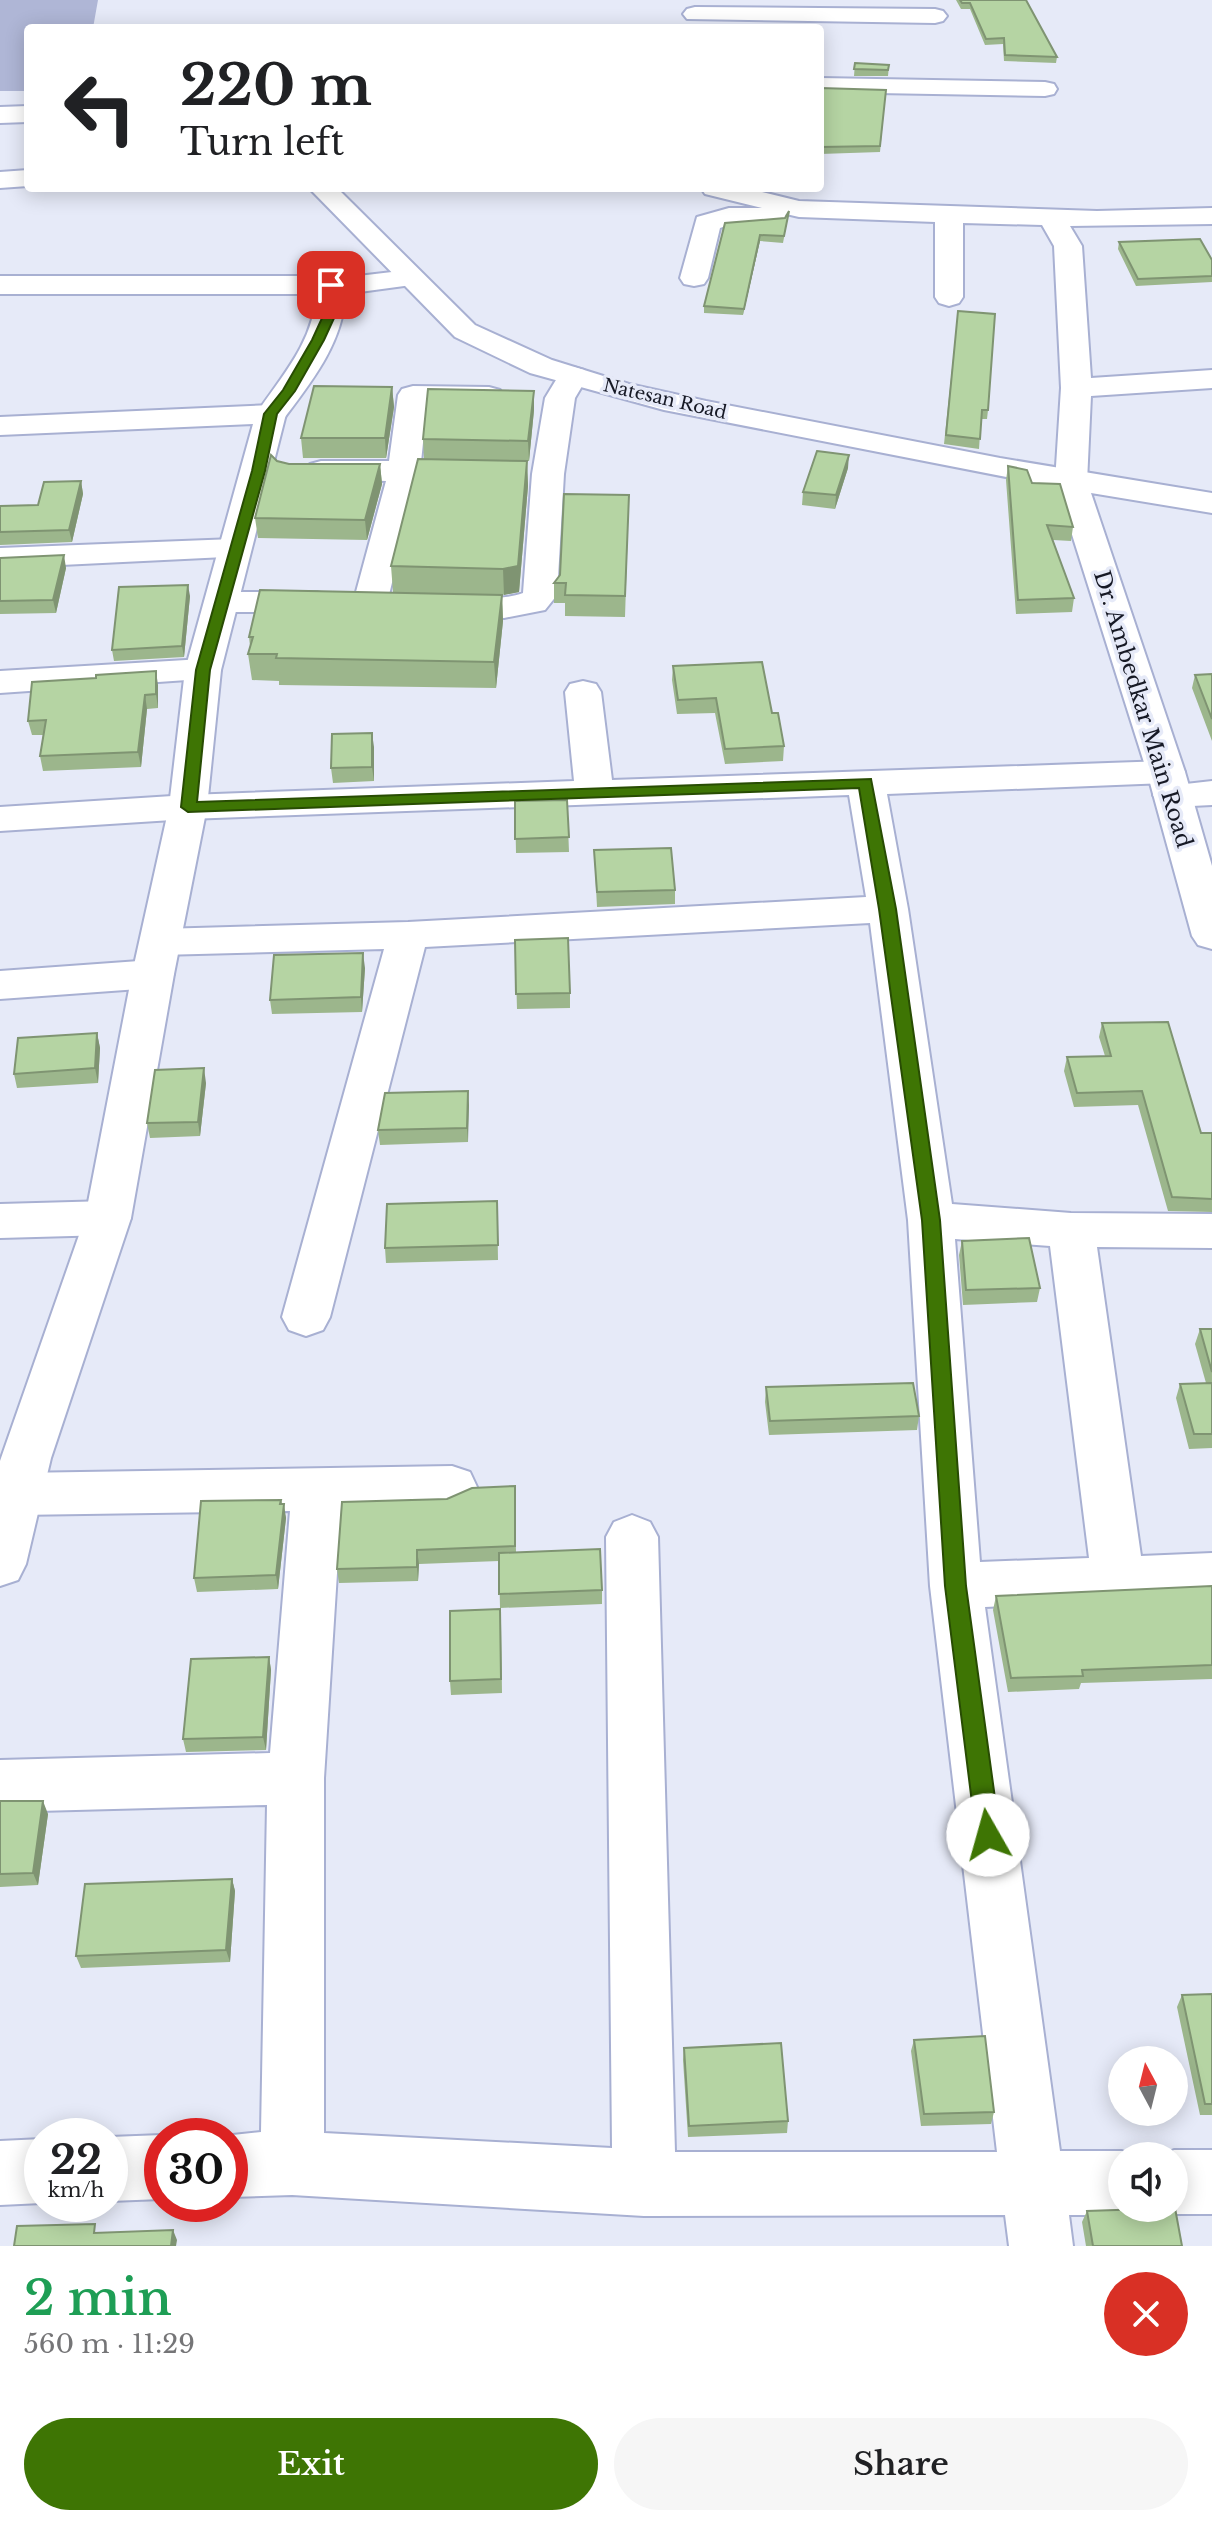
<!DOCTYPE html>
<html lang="en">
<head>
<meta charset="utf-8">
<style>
	:root { --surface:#fff; --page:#f6f6f6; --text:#202124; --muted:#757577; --accent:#3e7504 }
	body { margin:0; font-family:"Libre Baskerville",serif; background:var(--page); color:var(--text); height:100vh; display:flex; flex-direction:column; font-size:30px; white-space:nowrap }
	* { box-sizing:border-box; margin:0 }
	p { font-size:26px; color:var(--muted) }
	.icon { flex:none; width:44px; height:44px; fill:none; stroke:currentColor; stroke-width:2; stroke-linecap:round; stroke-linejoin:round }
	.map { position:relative; height:2246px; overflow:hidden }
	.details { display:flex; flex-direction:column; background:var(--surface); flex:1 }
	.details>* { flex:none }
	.top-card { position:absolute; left:24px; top:24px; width:800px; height:168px; border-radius:8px; box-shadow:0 4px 20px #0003; background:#fff; color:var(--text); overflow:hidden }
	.needle { width:52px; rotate:353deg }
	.buttons { position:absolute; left:1108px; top:2046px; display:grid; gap:16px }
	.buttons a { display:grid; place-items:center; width:80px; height:80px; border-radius:50%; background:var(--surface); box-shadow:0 4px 20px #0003; font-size:40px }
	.speed { position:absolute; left:24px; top:2118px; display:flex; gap:16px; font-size:40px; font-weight:700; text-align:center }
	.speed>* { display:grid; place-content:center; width:104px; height:104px; border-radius:50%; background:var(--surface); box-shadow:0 4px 20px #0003; line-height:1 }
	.speed small { font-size:20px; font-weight:400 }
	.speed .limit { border:12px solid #d22; background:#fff; color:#111 }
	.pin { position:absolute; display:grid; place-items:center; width:68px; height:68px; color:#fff; margin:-34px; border-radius:16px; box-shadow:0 4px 12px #0006 }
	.me { position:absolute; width:88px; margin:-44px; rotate:353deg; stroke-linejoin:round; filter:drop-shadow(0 0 6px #0008) }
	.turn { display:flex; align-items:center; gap:28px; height:168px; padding:0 24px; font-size:36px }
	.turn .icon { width:104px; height:104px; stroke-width:2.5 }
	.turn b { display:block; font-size:56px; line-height:68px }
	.round { display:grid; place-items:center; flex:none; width:84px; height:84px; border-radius:42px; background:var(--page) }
	.overview { display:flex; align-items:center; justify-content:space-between; height:136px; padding:0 24px }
	h1 { font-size:48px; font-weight:600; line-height:60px; color:#1e9e55 }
	.button { display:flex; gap:16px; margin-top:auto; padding:16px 24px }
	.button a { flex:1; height:92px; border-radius:48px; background:var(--accent); color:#fff; font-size:32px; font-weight:600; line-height:92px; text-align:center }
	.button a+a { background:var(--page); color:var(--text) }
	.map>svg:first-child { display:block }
</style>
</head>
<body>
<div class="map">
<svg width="1212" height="2246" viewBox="0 0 1212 2246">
	<rect width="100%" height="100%" fill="#e6eaf8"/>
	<!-- green -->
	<path fill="#afb6d6" d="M 0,0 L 98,0 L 93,28 L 28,28 L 28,91 L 0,91 Z"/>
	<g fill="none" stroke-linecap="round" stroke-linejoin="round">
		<!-- street casing -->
		<g stroke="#a8b0d2" stroke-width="4">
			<path id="street" d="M 695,7 L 935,9 L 943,11 L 947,16 L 943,21 L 935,23 L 687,19 L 683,14 L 687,9 Z
				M 820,78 L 1045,82 L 1054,84 L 1057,89 L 1054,94 L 1045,96 L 820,92 Z
				M 28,106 L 28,122 L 0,123 L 0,107 Z
				M 701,188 L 746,188 L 799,201 L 1097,211 L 1212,208 L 1212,224 L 1070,226 L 1082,246 L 1091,378 L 1212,370 L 1212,388 L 1091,396 L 1087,482 L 1082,489 L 1071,492 L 1060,489 L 1055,482 L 1061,388 L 1054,246 L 1042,225 L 963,223 L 963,297 L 959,303 L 949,306 L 939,303 L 935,297 L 935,222 L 799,217 L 786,214 L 784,222 C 762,227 740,221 720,228 L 708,278 L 704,284 L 694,286 L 684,284 L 680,278 L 697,217 L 729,208 L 762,208 L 705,194 Z
				M 409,270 L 419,272 L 423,278 L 419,284 L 345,294 C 344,342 310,384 282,421 L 271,423 L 260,421 L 256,414 C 282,376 314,341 316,294 L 0,294 L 0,276 L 358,276 Z
				M 573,367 L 584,370 L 588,376 L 575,398 L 564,474 L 557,595 L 545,610 L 504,618 L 430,613 L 425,606 L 430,599 C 460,591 494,604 523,593 L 532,474 L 545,398 L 562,370 Z
				M 413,386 L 489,387 L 500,390 L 504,396 L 500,402 L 489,405 L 427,404 L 421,462 L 441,465 L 446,472 L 441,479 L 417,481 L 387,603 L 382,610 L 370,613 L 358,610 L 353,603 L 386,481 L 310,478 L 305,471 L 310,464 L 321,461 L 389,461 L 398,395 L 402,389 Z
				M 234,539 L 246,542 L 251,549 L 246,556 L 0,568 L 0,548 Z
				M 221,592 L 317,592 L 329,595 L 334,602 L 329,609 L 317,612 L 221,612 L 209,609 L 204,602 L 209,595 Z
				M 203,659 L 216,662 L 221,670 L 216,678 L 0,693 L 0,671 Z
				M 583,681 L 596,684 L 601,692 L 612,780 L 1166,761 L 1179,764 L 1185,772 L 1179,780 L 1166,783 L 887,794 L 908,909 L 952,1204 L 1071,1213 L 1212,1214 L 1212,1248 L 1097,1247 L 1141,1556 L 1212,1553 L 1212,1597 L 985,1607 L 1060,2151 L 1122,2151 L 1134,2156 L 1122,2156 L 1122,2208 L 1139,2208 L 1122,2215 L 1069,2215 L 1073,2246 L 1009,2246 L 1005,2215 L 644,2216 L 292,2195 L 230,2197 L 230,2136 L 223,2136 L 261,2132 L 267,1805 L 0,1812 L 0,1760 L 270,1753 L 290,1511 L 17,1515 L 0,1509 L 0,1479 L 17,1473 L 452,1466 L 470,1472 L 477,1487 L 470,1502 L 452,1508 L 341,1510 L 324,1778 L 324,2133 L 612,2148 L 606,1537 L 614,1522 L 632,1515 L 650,1522 L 658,1537 L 675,2152 L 997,2152 L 930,1586 L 908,1220 L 870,923 L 425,947 L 330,1317 L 323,1330 L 306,1336 L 289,1330 L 282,1317 L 384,949 L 160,955 L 146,952 L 140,942 L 146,932 L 160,929 L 408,922 L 866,897 L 849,795 L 188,819 L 0,831 L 0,807 L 188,795 L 574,781 L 565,692 L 570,684 ZM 955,1239 L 1050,1246 L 1089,1558 L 980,1562 Z
				M 1212,781 L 1212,805 L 1172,807 L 1159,803 L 1153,795 L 1159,787 Z
				M 153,960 L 168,964 L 174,974 L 168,984 L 153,988 L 0,999 L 0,971 Z
				M 108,1201 L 124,1206 L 131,1218 L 124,1230 L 108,1235 L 0,1238 L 0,1204 Z
				M 162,2135 L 162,2199 L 110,2201 L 110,2137 Z
				M 42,2139 L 42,2203 L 0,2205 L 0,2141 Z
				M 1174,2150 L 1212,2150 L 1212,2214 L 1174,2214 L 1160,2208 L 1174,2208 L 1174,2156 L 1160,2156 Z"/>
		</g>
		<!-- secondary casing -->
		<g stroke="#a8b0d2" stroke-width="4">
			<path id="secondary" d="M 28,170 L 28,186 L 0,188 L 0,172 Z
				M 309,188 L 337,188 L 475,325 L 552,360 L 629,384 L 706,401 L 1000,458 L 1212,493 L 1212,513 L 1091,493 L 1185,772 L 1212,866 L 1212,949 L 1198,945 L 1192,936 L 1147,772 L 1057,487 L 664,410 L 530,373 L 455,337 Z
				M 271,405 L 282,407 L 286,414 L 221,670 L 207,807 L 174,974 L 131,1218 L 51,1458 L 26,1564 L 18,1580 L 0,1586 L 0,1461 L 85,1218 L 132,974 L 169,807 L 185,670 L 253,424 L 0,435 L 0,417 Z"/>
		</g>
		<!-- street -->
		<use href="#street" fill="#fff" fill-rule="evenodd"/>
		<!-- secondary -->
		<use href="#secondary" fill="#fff" fill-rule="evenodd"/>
	</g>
	<!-- wall -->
	<path fill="#9cb68c" d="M 956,0 L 1026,0 L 1057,57 L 1056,63 L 1004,61 L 1003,44 L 985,45 L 970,9 L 961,9 Z
		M 855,63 L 889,65 L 888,76 L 854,76 Z
		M 820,88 L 886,90 L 880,152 L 820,154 Z
		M 789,211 L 783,243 L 760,241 L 743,315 L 704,313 L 704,306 L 725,223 L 785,218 Z
		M 1119,242 L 1212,260 L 1212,282 L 1136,286 L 1118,249 Z
		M 958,311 L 988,410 L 987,419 L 981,419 L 979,449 L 944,444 Z
		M 392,387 L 394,407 L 386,458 L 303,458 L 301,438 Z
		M 534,391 L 534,410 L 529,461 L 527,461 L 528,486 L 519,592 L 502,595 L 503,621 L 496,688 L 279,685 L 279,681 L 252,680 L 248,654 L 250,646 L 249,637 L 393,592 L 391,566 L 424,459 L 423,439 Z
		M 289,464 L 380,464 L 382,484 L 367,540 L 258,538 L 255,518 Z
		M 1008,466 L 1032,483 L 1073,527 L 1071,541 L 1053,540 L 1074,598 L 1072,612 L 1016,614 L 1006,480 Z
		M 848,468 L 835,509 L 802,505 L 803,492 Z
		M 81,481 L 83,494 L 72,542 L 0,545 L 0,506 L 38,505 Z
		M 629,495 L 625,617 L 565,616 L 565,603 L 554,603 L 554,583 Z
		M 0,558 L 66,568 L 56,613 L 0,614 Z
		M 190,596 L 184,657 L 114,661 L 112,650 Z
		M 673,666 L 772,713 L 784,746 L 783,761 L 725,764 L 715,713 L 677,714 L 672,680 Z
		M 1212,674 L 1212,741 L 1192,688 L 1195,675 Z
		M 158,685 L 158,708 L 147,709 L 141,767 L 43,771 L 40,756 L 43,735 L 32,735 L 28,721 Z
		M 374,747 L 374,781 L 333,783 L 331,768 Z
		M 567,800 L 569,852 L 516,853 L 515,801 Z
		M 594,850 L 675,890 L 675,904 L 597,907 Z
		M 515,940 L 570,993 L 570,1008 L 517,1009 Z
		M 365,968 L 362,1012 L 272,1014 L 270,1000 Z
		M 1102,1023 L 1201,1133 L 1212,1133 L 1212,1212 L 1168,1211 L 1138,1105 L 1074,1107 L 1064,1071 L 1067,1057 L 1105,1056 L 1099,1037 Z
		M 97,1033 L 100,1048 L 98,1083 L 17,1088 L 14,1074 Z
		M 206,1083 L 200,1136 L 150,1138 L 147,1123 Z
		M 468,1091 L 468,1142 L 380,1145 L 378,1130 Z
		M 497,1201 L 498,1260 L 386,1263 L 385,1248 Z
		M 962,1241 L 1040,1288 L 1037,1302 L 963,1305 L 959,1255 Z
		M 1200,1329 L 1212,1329 L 1212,1448 L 1189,1449 L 1176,1398 L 1180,1384 L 1206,1383 L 1195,1344 Z
		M 766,1387 L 919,1416 L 917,1430 L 769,1435 L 765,1402 Z
		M 447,1499 L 515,1501 L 516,1552 L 602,1590 L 602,1604 L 500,1608 L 499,1561 L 419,1564 L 418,1581 L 339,1583 L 337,1569 Z
		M 281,1500 L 286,1518 L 278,1589 L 197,1592 L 194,1578 Z
		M 1212,1586 L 1212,1679 L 1081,1683 L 1079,1689 L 1008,1692 L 993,1610 L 996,1596 Z
		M 501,1623 L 502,1693 L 451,1695 L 450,1681 Z
		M 269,1657 L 271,1670 L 266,1750 L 186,1752 L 183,1739 Z
		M 0,1801 L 48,1814 L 38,1885 L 0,1887 Z
		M 232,1879 L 235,1891 L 230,1962 L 81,1968 L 76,1956 Z
		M 1212,1994 L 1212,2115 L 1200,2115 L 1177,2007 L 1182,1995 Z
		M 914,2040 L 994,2112 L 991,2124 L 921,2126 L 911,2051 Z
		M 684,2048 L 788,2121 L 787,2133 L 688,2137 L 683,2060 Z
		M 1087,2211 L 1182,2246 L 1086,2246 L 1082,2222 Z"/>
	<!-- shaded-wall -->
	<path fill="#7f9472" d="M 760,235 L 760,241 L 743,315 L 744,309 Z
		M 392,387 L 394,407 L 386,458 L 385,438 Z
		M 534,391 L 534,410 L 529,461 L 528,441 Z
		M 849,455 L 848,468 L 835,509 L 836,495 Z
		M 527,461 L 528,486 L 519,592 L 504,595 L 503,569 Z
		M 380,464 L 382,484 L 367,540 L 365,520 Z
		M 81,481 L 83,494 L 72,542 L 69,530 Z
		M 64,555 L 66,568 L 56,613 L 53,600 Z
		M 188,585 L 190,596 L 184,657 L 182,646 Z
		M 502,595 L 503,621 L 496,688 L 494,662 Z
		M 156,671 L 158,685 L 158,708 L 156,694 Z
		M 145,695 L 147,709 L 141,767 L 138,752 Z
		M 372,733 L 374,747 L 374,781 L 372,767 Z
		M 363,953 L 365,968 L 362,1012 L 361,997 Z
		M 97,1033 L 100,1048 L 98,1083 L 95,1068 Z
		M 204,1068 L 206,1083 L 200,1136 L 198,1122 Z
		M 468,1091 L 469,1105 L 468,1142 L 467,1128 Z
		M 281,1500 L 283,1513 L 284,1504 L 286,1518 L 278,1589 L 276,1575 Z
		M 417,1550 L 419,1564 L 418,1581 L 417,1567 Z
		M 269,1657 L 271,1670 L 266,1750 L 263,1737 Z
		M 43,1801 L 48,1814 L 38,1885 L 33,1873 Z
		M 232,1879 L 235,1891 L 230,1962 L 226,1950 Z
		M 173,2230 L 177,2240 L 176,2246 L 171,2246 Z"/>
	<!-- building -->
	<path fill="#b5d4a3" stroke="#7f9472" stroke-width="2" d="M 960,0 L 1026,0 L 1057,57 L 1005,55 L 1004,38 L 986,39 L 970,3 L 962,3 Z
		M 855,63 L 889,65 L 888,70 L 854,69 Z
		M 820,88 L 886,90 L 880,146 L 820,147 Z
		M 789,211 L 784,236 L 760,235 L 744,309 L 704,306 L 725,223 L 785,218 Z
		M 1200,239 L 1212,260 L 1212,276 L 1138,279 L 1119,242 Z
		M 958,311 L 995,314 L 988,410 L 982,410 L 980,439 L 946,435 Z
		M 314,386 L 392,387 L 385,438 L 301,438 Z
		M 428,389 L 534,391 L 528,441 L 423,439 Z
		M 817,451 L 849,455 L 836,495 L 803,492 Z
		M 271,455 L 277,461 L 289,464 L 380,464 L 365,520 L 255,518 Z
		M 418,459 L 527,461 L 518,566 L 503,569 L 391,566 Z
		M 1008,466 L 1027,470 L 1032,483 L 1060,484 L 1073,527 L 1047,525 L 1074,598 L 1018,600 Z
		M 81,481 L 69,530 L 0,532 L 0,506 L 38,505 L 44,482 Z
		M 564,494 L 629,495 L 625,596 L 565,595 L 566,583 L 554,583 L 560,575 Z
		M 64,555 L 53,600 L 0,601 L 0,558 Z
		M 188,585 L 182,646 L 112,650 L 119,587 Z
		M 260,590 L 502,595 L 494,662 L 276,658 L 277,654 L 248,654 L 253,637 L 249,637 Z
		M 762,662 L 772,713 L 778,713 L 784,746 L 725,749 L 716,698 L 678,700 L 673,666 Z
		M 156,671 L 156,694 L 145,695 L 138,752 L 40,756 L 46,720 L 28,721 L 32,682 L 96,678 L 96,675 Z
		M 1212,674 L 1212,719 L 1195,675 Z
		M 372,733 L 372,767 L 331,768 L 332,734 Z
		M 567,800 L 569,837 L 515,839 L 515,801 Z
		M 671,848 L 675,890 L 597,892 L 594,850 Z
		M 568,938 L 570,993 L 516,994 L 515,940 Z
		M 363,953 L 361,997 L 270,1000 L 274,955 Z
		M 1168,1022 L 1201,1133 L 1212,1133 L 1212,1199 L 1172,1197 L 1142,1091 L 1077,1093 L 1067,1057 L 1111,1056 L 1102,1023 Z
		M 97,1033 L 95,1068 L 14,1074 L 18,1038 Z
		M 204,1068 L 198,1122 L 147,1123 L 155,1070 Z
		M 468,1091 L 467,1128 L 378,1130 L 385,1093 Z
		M 497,1201 L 498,1245 L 385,1248 L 387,1204 Z
		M 1029,1238 L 1040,1288 L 966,1290 L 962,1241 Z
		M 1200,1329 L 1212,1329 L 1212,1372 Z
		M 913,1383 L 919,1416 L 770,1421 L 766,1387 Z
		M 1212,1383 L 1212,1434 L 1194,1434 L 1180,1384 Z
		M 515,1486 L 515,1546 L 417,1550 L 417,1567 L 337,1569 L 342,1502 L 447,1499 L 472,1488 Z
		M 281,1500 L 280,1504 L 284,1504 L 276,1575 L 194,1578 L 201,1501 Z
		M 600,1549 L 602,1590 L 499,1594 L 499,1553 Z
		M 1212,1586 L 1212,1665 L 1082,1670 L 1083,1676 L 1011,1678 L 996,1596 Z
		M 500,1609 L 501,1679 L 450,1681 L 450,1611 Z
		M 269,1657 L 263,1737 L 183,1739 L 191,1659 Z
		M 0,1801 L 43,1801 L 33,1873 L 0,1874 Z
		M 232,1879 L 226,1950 L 76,1956 L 85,1884 Z
		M 1212,1994 L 1212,2104 L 1205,2104 L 1182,1995 Z
		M 985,2036 L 994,2112 L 924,2114 L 914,2040 Z
		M 781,2043 L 788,2121 L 689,2126 L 684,2048 Z
		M 1175,2208 L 1182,2246 L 1093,2246 L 1087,2211 Z
		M 95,2224 L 94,2233 L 173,2230 L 171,2246 L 14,2246 L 17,2226 Z"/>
	<!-- route -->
	<path fill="#3e7504" stroke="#284c03" stroke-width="2" d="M 331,282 L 337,285 L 335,316 L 324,340 L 295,391 L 277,414 L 265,471 L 210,670 L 197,802 L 871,779 L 896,909 L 940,1220 L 966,1586 L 1000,1835 L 997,1843 L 988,1846 L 980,1843 L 976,1835 L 945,1586 L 922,1220 L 879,909 L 859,788 L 188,812 L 181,807 L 196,670 L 252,471 L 264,414 L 283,390 L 312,340 L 323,316 L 325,285 Z"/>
	<g text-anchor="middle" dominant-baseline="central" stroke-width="7" stroke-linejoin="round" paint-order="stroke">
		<!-- far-street labels -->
		<g font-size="18" fill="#161925" stroke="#e6eaf8">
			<text transform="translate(665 399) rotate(13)">Natesan Road</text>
		</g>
		<!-- street labels -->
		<g font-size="22" fill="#161925" stroke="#e6eaf8">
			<text transform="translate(1143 709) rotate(73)">Dr. Ambedkar Main Road</text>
		</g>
	</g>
</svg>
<div class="buttons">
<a><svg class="needle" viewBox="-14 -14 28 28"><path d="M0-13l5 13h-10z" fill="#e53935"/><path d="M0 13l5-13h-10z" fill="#757577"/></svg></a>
<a><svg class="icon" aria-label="sound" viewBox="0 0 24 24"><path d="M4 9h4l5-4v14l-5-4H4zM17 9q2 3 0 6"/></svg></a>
</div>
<div class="speed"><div>22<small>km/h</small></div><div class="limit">30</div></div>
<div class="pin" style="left:331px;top:285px;background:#d93025"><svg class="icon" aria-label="arrive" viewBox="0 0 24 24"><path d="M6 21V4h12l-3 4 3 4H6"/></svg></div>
<svg class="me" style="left:988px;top:1835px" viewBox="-20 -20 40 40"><circle r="19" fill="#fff"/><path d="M0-13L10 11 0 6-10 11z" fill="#3e7504"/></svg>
<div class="top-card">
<div class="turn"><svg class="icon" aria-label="left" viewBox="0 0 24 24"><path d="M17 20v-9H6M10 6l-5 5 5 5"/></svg><div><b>220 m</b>Turn left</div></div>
</div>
</div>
<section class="details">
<div class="overview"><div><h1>2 min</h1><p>560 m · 11:29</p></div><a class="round" style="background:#d93025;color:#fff"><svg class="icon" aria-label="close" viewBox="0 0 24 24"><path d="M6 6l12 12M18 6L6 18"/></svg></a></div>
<div class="button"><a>Exit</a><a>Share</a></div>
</section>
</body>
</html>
